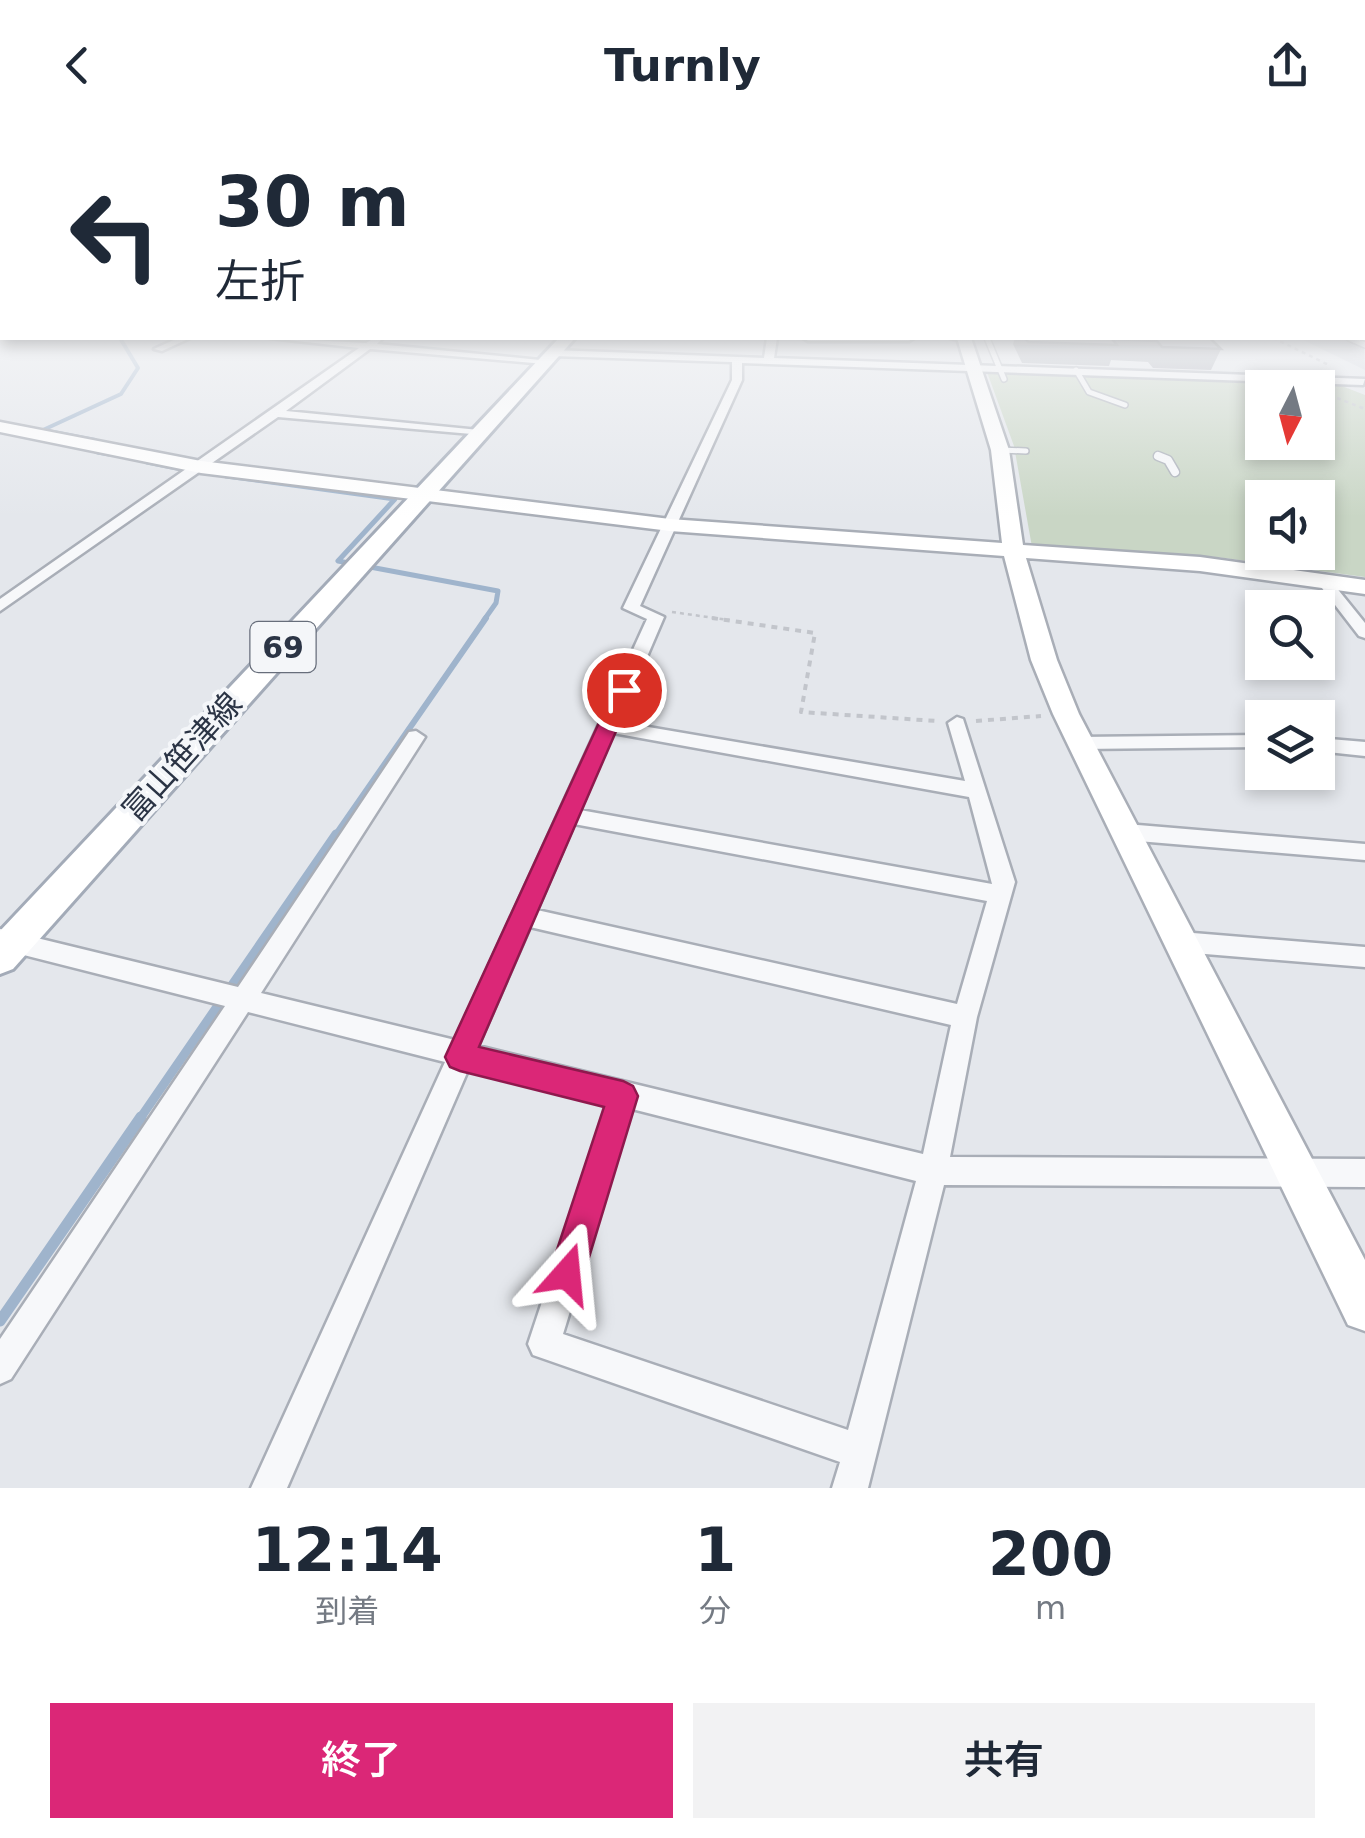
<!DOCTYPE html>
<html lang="ja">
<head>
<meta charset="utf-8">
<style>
	:root { --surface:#fff; --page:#f2f2f3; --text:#1f2937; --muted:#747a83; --accent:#db2777 }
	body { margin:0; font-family:"DejaVu Sans","Noto Sans JP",sans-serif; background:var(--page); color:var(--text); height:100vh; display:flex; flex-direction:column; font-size:38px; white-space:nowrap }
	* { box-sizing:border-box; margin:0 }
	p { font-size:32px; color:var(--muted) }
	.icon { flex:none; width:55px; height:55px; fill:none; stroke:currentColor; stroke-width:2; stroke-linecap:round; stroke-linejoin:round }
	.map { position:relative; height:1358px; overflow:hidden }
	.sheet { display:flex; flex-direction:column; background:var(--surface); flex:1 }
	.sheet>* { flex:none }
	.top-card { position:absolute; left:0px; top:0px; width:1365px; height:210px; box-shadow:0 5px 15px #0003; background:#fff; color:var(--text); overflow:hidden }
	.needle { width:65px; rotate:186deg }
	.controls { position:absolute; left:1245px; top:240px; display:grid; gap:20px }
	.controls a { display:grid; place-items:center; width:90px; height:90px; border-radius:0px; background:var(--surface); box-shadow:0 5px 15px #0003; font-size:50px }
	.pin { position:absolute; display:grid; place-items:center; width:85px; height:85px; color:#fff; margin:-42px; border:5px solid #fff; border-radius:50%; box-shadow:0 2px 10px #0007 }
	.me { position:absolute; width:110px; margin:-55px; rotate:18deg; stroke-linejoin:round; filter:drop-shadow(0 0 8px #0008) }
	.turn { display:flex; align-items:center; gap:35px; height:210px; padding:0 50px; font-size:45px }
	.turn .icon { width:130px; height:130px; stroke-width:2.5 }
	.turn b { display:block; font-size:70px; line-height:85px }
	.eta { display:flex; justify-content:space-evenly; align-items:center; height:170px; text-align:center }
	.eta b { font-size:60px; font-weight:600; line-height:70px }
	.button { display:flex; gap:20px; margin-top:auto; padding:20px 50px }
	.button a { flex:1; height:115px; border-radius:0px; background:var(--accent); color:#fff; font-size:40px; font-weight:600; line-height:115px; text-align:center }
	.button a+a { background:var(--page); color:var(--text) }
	header { display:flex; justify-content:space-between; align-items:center; height:130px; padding:0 50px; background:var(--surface); font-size:45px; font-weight:600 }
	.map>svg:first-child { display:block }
</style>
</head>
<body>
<header><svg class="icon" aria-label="back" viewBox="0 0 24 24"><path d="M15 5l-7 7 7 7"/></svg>Turnly<svg class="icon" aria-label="share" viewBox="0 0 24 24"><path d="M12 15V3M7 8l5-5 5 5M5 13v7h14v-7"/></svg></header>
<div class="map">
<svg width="1365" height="1358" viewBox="0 0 1365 1358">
	<rect width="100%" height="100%" fill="#e4e7ec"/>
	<!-- built -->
	<path fill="#d2d6de" d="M 1363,197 L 1365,240 L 1299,208 L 1362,208 Z"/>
	<!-- green -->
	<path fill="#c9d6c5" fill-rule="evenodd" d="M 987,242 L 1334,253 L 1365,265 L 1365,447 L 1217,427 L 1032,417 L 1014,316 ZM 1262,258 L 1318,258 L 1318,312 L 1262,312 ZM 1262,368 L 1318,368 L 1318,422 L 1262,422 Z"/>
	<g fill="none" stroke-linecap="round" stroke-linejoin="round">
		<!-- stream-far4 -->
		<path stroke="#9fb4cc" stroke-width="4" d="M 109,324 L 96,322 L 95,310 L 43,300 L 121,264 L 138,238 L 120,208"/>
		<!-- stream-far3 -->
		<path stroke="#9fb4cc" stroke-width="5" d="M 98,322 L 109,324
			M 147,332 L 192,341
			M 226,346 L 395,369 L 338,431 L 498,461 L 496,473 L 484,490"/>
		<!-- stream-far2 -->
		<path stroke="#9fb4cc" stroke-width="6" d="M 334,707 L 486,488"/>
		<!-- stream-far1 -->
		<path stroke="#9fb4cc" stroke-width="9" d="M 139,990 L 336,704"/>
		<!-- stream -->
		<path stroke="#9fb4cc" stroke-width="11" d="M 0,1191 L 141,987"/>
		<!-- lane-far1 casing -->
		<g stroke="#a9aeb7" stroke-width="8">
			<path id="lane-far1" d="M 987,208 L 1004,249
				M 1349,208 L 1365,215
				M 1076,240 L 1089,262 L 1125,275
				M 1000,320 L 1026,321"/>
		</g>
		<!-- lane casing -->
		<g stroke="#a9aeb7" stroke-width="11">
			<path id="lane" d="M 1158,326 L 1168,330 L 1175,342"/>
		</g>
		<!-- street casing -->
		<g stroke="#a9aeb7" stroke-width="5">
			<path id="street" d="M 178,208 L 190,208 L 162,221 L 154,219 Z
				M 270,208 L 366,213 L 374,208 L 383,208 L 377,214 L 550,231 L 545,234 L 370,219 L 286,281 L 479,300 L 485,303 L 483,305 L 278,287 L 0,481 L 0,469 L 359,218 Z
				M 767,208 L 777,208 L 774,228 L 1365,249 L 1363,255 L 742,233 L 742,250 L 640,476 L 664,487 L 619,592 L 965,651 L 948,593 L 957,587 L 963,589 L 1015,752 L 977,887 L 950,1027 L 1365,1029 L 1365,1057 L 944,1055 L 868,1358 L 832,1358 L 840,1332 L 533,1225 L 528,1214 L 608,973 L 469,938 L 287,1358 L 251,1358 L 445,932 L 248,882 L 11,1249 L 0,1254 L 0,1209 L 225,876 L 0,819 L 0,799 L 238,857 L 409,602 L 416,601 L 425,607 L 261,863 L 455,910 L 647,489 L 623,478 L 732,250 L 732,232 L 553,226 L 548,223 L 553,220 L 764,228 ZM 613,603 L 969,667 L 992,754 L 580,680 ZM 574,694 L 987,771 L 957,874 L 537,780 ZM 530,797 L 951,895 L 923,1024 L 478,916 ZM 632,979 L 916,1051 L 848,1300 L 563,1204 Z
				M 803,208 L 914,208 L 909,211 L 808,211 Z
				M 950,208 L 969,208 L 964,211 Z
				M 1322,445 L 1327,446 L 1365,493 L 1365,508 L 1359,506 L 1315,449 Z
				M 1262,605 L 1262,617 L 1080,619 L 1071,613 L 1080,607 Z
				M 1318,608 L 1365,612 L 1365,626 L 1318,621 Z
				M 1126,694 L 1365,714 L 1365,730 L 1126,710 L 1119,708 L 1116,702 L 1119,696 Z
				M 1181,802 L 1365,817 L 1365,837 L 1181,822 L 1173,819 L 1170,812 L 1173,805 Z"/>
		</g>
		<!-- secondary casing -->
		<g stroke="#a9aeb7" stroke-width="5">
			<path id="secondary" d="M 957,208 L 971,208 L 1009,320 L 1023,415 L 1200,427 L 1365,450 L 1365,464 L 1200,441 L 1026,428 L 1057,530 L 1079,584 L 1365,1130 L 1365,1201 L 1348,1195 L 1053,584 L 1031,530 L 1004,426 L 670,401 L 201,343 L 0,302 L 0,292 L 201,331 L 670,389 L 1002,413 L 991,320 Z"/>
		</g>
		<!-- primary casing -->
		<g stroke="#a3abb8" stroke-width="6">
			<path id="primary" d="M 559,208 L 575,208 L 13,839 L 0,844 L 0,801 Z"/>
		</g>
		<!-- path-far1 -->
		<path stroke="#c2c5cb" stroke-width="2.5" stroke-dasharray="4 4" stroke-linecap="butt" d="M 1273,208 L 1329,235
			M 1337,268 L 1365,279
			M 672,482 L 729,490"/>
		<!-- path -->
		<path stroke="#c2c5cb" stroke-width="4" stroke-dasharray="6 6" stroke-linecap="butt" d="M 712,488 L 815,503 L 801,582 L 937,591
			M 976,591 L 1041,586"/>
		<!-- lane-far1 -->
		<use href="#lane-far1" stroke="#f7f8fa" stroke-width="5"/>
		<!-- lane -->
		<use href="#lane" stroke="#f7f8fa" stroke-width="8"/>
		<!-- street -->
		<use href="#street" fill="#f7f8fa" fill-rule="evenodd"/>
		<!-- secondary -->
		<use href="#secondary" fill="#fff" fill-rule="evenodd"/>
		<!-- primary -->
		<use href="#primary" fill="#fff" fill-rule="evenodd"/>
	</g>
	<!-- wall -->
	<path fill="#a1a5ae" d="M 1015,208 L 1210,208 L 1221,219 L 1211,240 L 1153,238 L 1148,232 L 1111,230 L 1109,236 L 1022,233 L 1013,214 Z"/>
	<!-- building -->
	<path fill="#bbc0ca" stroke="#83868d" stroke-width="2.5" d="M 1025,208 L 1210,208 L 1221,219 L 1162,217 L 1157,211 L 1112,209 L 1117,215 L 1028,212 Z"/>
	<!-- sky -->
	<linearGradient id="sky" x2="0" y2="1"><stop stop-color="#8bb4dd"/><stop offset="0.51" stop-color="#f3f4f6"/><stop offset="1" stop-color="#f3f4f6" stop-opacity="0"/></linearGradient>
	<rect width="1365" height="387" fill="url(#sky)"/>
	<!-- route -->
	<path fill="#db2777" stroke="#8e194d" stroke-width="2.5" d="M 624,554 L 634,560 L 479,917 L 623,951 L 633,956 L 638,966 L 584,1144 L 579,1156 L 567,1161 L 555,1156 L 549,1144 L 604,977 L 460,941 L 450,937 L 445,927 L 614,560 Z"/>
	<g text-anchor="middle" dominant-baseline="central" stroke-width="8" stroke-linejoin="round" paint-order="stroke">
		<!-- shield labels -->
		<rect fill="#f4f6f9" stroke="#676e7b" stroke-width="2.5" x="250.5" y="492" width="65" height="50" rx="8"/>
		<g font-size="30" font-weight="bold" fill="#2b3445">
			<text x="283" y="517">69</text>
		</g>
		<!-- street labels -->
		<g font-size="32" fill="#2b3445" stroke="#f4f6f9">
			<text transform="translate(182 627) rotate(-48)">富山笹津線</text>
		</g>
	</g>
</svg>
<div class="controls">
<a><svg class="needle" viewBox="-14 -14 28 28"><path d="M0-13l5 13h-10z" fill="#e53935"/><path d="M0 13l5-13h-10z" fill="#747a83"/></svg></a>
<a><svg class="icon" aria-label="sound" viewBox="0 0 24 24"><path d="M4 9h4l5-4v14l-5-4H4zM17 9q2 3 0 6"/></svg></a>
<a><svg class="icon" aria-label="search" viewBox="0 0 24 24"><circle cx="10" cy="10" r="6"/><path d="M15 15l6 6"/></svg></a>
<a><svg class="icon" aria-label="layers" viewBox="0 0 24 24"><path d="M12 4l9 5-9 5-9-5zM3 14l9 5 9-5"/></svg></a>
</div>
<div class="pin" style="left:624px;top:560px;background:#d93025"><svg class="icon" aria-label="arrive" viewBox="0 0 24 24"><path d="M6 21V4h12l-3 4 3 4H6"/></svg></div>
<svg class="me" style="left:567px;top:1144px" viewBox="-20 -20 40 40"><path d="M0-17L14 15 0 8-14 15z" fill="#db2777" stroke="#fff" stroke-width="4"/></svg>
<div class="top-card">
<div class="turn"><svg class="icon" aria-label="left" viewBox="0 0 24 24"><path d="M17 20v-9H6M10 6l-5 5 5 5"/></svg><div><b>30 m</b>左折</div></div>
</div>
</div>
<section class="sheet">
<div class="eta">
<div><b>12:14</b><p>到着</p></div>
<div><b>1</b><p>分</p></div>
<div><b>200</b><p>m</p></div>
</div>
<div class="button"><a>終了</a><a>共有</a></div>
</section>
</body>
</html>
